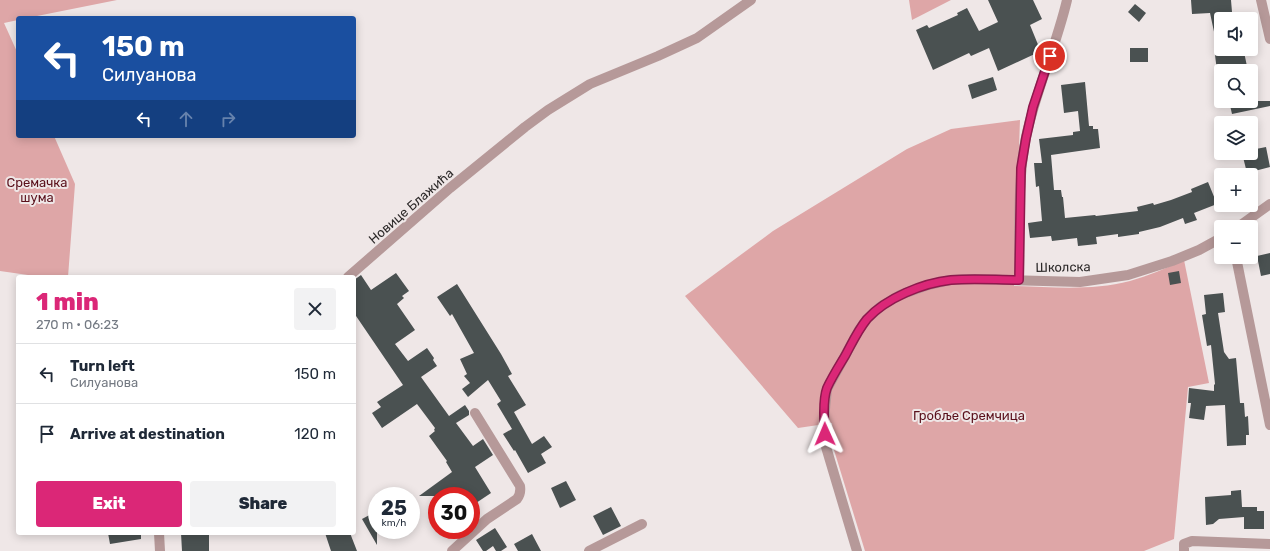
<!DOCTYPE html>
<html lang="en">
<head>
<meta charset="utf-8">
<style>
	:root { --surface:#fff; --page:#f2f2f3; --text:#1f2937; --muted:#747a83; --line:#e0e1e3; --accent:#db2777 }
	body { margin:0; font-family:Rubik,sans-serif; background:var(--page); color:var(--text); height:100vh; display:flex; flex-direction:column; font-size:15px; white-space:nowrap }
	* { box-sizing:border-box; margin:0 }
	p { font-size:13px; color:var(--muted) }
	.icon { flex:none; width:22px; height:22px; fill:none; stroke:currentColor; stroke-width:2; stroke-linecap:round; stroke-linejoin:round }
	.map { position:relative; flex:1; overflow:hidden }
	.sheet { position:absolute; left:16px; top:275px; width:340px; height:260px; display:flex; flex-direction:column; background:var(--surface); border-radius:4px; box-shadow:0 2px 10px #0003 }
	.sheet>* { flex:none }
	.guide { position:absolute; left:16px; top:16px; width:340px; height:122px; border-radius:4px; box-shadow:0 2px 10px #0003; background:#1a4fa0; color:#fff; overflow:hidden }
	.fabs { position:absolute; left:1214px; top:12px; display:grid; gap:8px }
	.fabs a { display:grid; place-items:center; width:44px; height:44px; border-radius:4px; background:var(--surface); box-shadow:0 2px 10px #0003; font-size:20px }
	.speed { position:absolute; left:368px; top:487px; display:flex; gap:8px; font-size:20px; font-weight:700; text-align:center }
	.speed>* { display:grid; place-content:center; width:52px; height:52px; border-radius:50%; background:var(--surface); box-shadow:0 2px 10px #0003; line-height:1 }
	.speed small { font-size:10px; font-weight:400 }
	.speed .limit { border:6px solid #d22; background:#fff; color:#111 }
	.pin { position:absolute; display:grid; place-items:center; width:34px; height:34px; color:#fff; margin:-17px; border:2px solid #fff; border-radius:50%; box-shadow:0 1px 4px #0007 }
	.me { position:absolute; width:44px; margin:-22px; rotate:359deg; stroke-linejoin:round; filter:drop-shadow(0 0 3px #0008) }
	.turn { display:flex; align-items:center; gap:14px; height:84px; padding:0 20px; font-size:18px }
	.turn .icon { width:52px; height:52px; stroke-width:2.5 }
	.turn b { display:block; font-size:28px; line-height:34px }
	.lanes { display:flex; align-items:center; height:38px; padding:0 20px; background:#0003; justify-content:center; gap:20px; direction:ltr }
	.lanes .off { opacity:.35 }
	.round { display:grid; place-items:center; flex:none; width:42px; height:42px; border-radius:4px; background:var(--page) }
	.headline { display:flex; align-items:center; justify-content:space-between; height:68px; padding:0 20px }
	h1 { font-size:24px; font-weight:800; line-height:30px; color:var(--accent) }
	.cta { display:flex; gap:8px; margin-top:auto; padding:8px 20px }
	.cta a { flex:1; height:46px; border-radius:4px; background:var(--accent); color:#fff; font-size:16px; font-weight:800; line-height:46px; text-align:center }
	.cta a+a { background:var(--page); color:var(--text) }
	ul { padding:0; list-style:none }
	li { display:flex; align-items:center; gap:12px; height:60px; padding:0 20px; border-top:1px solid var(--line) }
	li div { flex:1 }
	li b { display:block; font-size:15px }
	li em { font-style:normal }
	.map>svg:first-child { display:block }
</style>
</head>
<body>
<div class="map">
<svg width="1270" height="551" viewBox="0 0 1270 551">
	<rect width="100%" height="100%" fill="#efe7e7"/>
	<!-- green -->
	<path fill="#dea6a7" d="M 0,0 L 117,0 L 27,18 L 18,18 L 18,20 L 4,23 L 18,54 L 18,136 L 54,136 L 75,184 L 68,277 L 42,277 L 0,271 Z
		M 909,0 L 951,0 L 912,20 Z
		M 1020,120 L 1014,286 C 1052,287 1092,291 1130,281 C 1148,276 1166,268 1184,260 L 1209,383 L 1188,387 L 1174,539 L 1144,551 L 865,551 L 834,450 L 832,423 L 798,428 L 685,296 L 773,231 L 907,149 L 951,129 Z"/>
	<!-- building -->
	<path fill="#4a5151" d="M 988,0 L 1033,0 L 1042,19 L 1030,25 L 1039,47 L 1037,48 L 1039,52 L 998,71 L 989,48 L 971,56 L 969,53 L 933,70 L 916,30 L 927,25 L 929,28 L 958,15 L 957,13 L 967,8 L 979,31 L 998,22 Z
		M 1191,0 L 1231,0 L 1232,12 L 1221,13 L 1221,41 L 1216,41 L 1210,13 L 1192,14 Z
		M 1135,4 L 1146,13 L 1139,22 L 1128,12 Z
		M 1130,48 L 1148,48 L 1148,62 L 1130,62 Z
		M 1244,52 L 1248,71 L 1217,71 L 1215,55 Z
		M 993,77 L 997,90 L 972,99 L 968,85 Z
		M 1085,82 L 1089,126 L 1093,126 L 1093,129 L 1098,129 L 1100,148 L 1051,155 L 1054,190 L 1061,190 L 1062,197 L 1063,197 L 1065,218 L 1095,215 L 1096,216 L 1138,211 L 1137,207 L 1153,203 L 1154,205 L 1171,200 L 1192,192 L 1191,189 L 1208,182 L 1217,204 L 1194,213 L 1197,220 L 1185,224 L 1183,218 L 1160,227 L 1139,232 L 1139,234 L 1118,237 L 1118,234 L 1096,237 L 1097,244 L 1078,246 L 1077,238 L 1052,241 L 1051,236 L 1030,238 L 1028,223 L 1042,221 L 1039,186 L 1036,187 L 1034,163 L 1042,163 L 1039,139 L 1073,135 L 1073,132 L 1080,131 L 1078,111 L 1064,113 L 1061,85 Z
		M 1229,101 L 1270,101 L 1270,106 L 1232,114 Z
		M 1266,147 L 1270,167 L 1247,173 L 1242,153 L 1251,153 L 1251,150 Z
		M 1270,253 L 1270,274 L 1261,276 L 1257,256 Z
		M 1179,271 L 1181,283 L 1170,285 L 1168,273 Z
		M 396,273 L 409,291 L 402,296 L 404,298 L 397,304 L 415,330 L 395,344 L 408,361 L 427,348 L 434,358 L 433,360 L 437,366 L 421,377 L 449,416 L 465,405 L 469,411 L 469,415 L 456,423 L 473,446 L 483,439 L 493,455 L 475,467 L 491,493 L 476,503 L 472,496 L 419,496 L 452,472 L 446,462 L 447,461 L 429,436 L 435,431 L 434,430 L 435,428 L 417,404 L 382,428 L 372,413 L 381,407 L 377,402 L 403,385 L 354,313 L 354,280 L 361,275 L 371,290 Z
		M 457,284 L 501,354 L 512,374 L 508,376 L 526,405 L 514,412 L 532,444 L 544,436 L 552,447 L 541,454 L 546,463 L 528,473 L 515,450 L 514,451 L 503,434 L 512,429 L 497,404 L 501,401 L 488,380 L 468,397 L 462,389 L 470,383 L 464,376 L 467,374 L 460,359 L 474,353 L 452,314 L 450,316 L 437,297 Z
		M 1223,293 L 1225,312 L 1218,313 L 1224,352 L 1229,359 L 1236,358 L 1240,403 L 1244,403 L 1245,417 L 1248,416 L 1249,435 L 1246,435 L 1246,445 L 1227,446 L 1225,405 L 1206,406 L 1204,420 L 1189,418 L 1191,403 L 1188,403 L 1189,388 L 1214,391 L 1214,385 L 1215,384 L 1211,345 L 1207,346 L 1202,315 L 1206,314 L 1204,295 Z
		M 566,481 L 576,500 L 560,508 L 551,488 Z
		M 1241,490 L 1242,507 L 1257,507 L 1257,511 L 1264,511 L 1264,529 L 1244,529 L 1244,517 L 1219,519 L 1213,524 L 1206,525 L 1205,497 L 1231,495 L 1231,491 Z
		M 611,507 L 621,526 L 603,535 L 593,516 Z
		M 377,511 L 377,545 L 362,519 Z
		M 495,528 L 507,547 L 501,551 L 496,551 L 493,546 L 486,551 L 483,551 L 476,540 Z
		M 108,533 L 141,533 L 141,539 L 110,544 Z
		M 181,533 L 209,533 L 209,551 L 182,551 Z
		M 325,533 L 350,533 L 357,551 L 331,551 Z
		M 532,534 L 541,551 L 518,551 L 514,544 Z"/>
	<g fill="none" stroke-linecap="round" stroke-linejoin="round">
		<!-- minor -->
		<path stroke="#b69999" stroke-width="10" d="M 1261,0 L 1270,39
			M 1238,227 L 1270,204
			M 1236,257 L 1270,425
			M 348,277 L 450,188 L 525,127 L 548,110 L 590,84 L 658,56 L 697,38 L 751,0
			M 1019,280 C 1020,234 1017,182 1026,137 C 1036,90 1056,47 1067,0
			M 159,533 L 160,551
			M 452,551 L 487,519 L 517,499 C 520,495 521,492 520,486 L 475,413
			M 589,551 L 642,524
			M 857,551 L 826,447 L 824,420 L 827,389 L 859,330 L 867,319 L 880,307 L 900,295 L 928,285 L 950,280 L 971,279 L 1080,282 L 1128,275 L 1172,261 L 1199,250 L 1221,238
			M 1184,551 L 1184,544 L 1192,541 L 1270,544"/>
	</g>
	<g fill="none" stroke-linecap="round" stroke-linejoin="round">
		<!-- route casing -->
		<g stroke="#8e194d" stroke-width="10">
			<path id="route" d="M 825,434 C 824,422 823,399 827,388 C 832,377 839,366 845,356 C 852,343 858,330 867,319 C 886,298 923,283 951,280 C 974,278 996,280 1019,280 L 1021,168 L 1026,138 L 1033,107 L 1050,56"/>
		</g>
		<!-- route -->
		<use href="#route" stroke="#db2777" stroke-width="7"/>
	</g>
	<g text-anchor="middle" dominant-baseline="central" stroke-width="4" stroke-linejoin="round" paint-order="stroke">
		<!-- park labels -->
		<g font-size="13" fill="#5a101b" stroke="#efe7e7">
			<text x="37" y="182">Сремачка<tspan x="37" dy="15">шума</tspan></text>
			<text x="969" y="415">Гробље Сремчица</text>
		</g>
		<!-- street labels -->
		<g font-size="13" fill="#2c2929" stroke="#efe7e7">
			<text transform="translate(411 206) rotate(-41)">Новице Блажића</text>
			<text transform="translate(1063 267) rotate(-1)">Школска</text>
		</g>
	</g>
</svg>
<div class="fabs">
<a><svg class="icon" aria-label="sound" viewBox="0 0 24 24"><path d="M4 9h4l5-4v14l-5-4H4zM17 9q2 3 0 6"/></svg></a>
<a><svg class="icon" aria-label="search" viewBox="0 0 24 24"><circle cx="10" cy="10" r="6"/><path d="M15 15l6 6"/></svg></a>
<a><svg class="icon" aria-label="layers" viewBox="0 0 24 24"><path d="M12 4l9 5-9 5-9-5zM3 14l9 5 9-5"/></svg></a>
<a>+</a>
<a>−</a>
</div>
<div class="speed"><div>25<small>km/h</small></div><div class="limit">30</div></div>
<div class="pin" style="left:1050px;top:56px;background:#d93025"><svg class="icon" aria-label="arrive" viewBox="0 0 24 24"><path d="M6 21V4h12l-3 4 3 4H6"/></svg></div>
<svg class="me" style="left:825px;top:434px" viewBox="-20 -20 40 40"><path d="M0-17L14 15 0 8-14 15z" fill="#db2777" stroke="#fff" stroke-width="4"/></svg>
<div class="guide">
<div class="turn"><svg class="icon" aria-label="left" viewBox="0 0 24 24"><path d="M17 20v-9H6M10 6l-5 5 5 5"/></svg><div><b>150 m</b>Силуанова</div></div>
<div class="lanes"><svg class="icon" aria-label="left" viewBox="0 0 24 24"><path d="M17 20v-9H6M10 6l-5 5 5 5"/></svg><svg class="icon off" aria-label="ahead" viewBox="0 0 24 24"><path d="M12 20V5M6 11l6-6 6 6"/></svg><svg class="icon off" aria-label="right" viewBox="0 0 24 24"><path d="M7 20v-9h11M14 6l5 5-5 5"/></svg></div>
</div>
<section class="sheet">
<div class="headline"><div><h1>1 min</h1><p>270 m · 06:23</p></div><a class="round"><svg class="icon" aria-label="close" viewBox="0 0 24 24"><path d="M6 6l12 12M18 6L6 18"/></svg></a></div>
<ul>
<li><svg class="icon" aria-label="left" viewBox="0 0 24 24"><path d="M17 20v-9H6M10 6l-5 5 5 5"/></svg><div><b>Turn left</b><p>Силуанова</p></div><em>150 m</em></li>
<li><svg class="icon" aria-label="arrive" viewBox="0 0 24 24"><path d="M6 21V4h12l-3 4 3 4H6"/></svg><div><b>Arrive at destination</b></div><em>120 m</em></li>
</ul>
<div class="cta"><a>Exit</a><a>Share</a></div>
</section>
</div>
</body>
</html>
